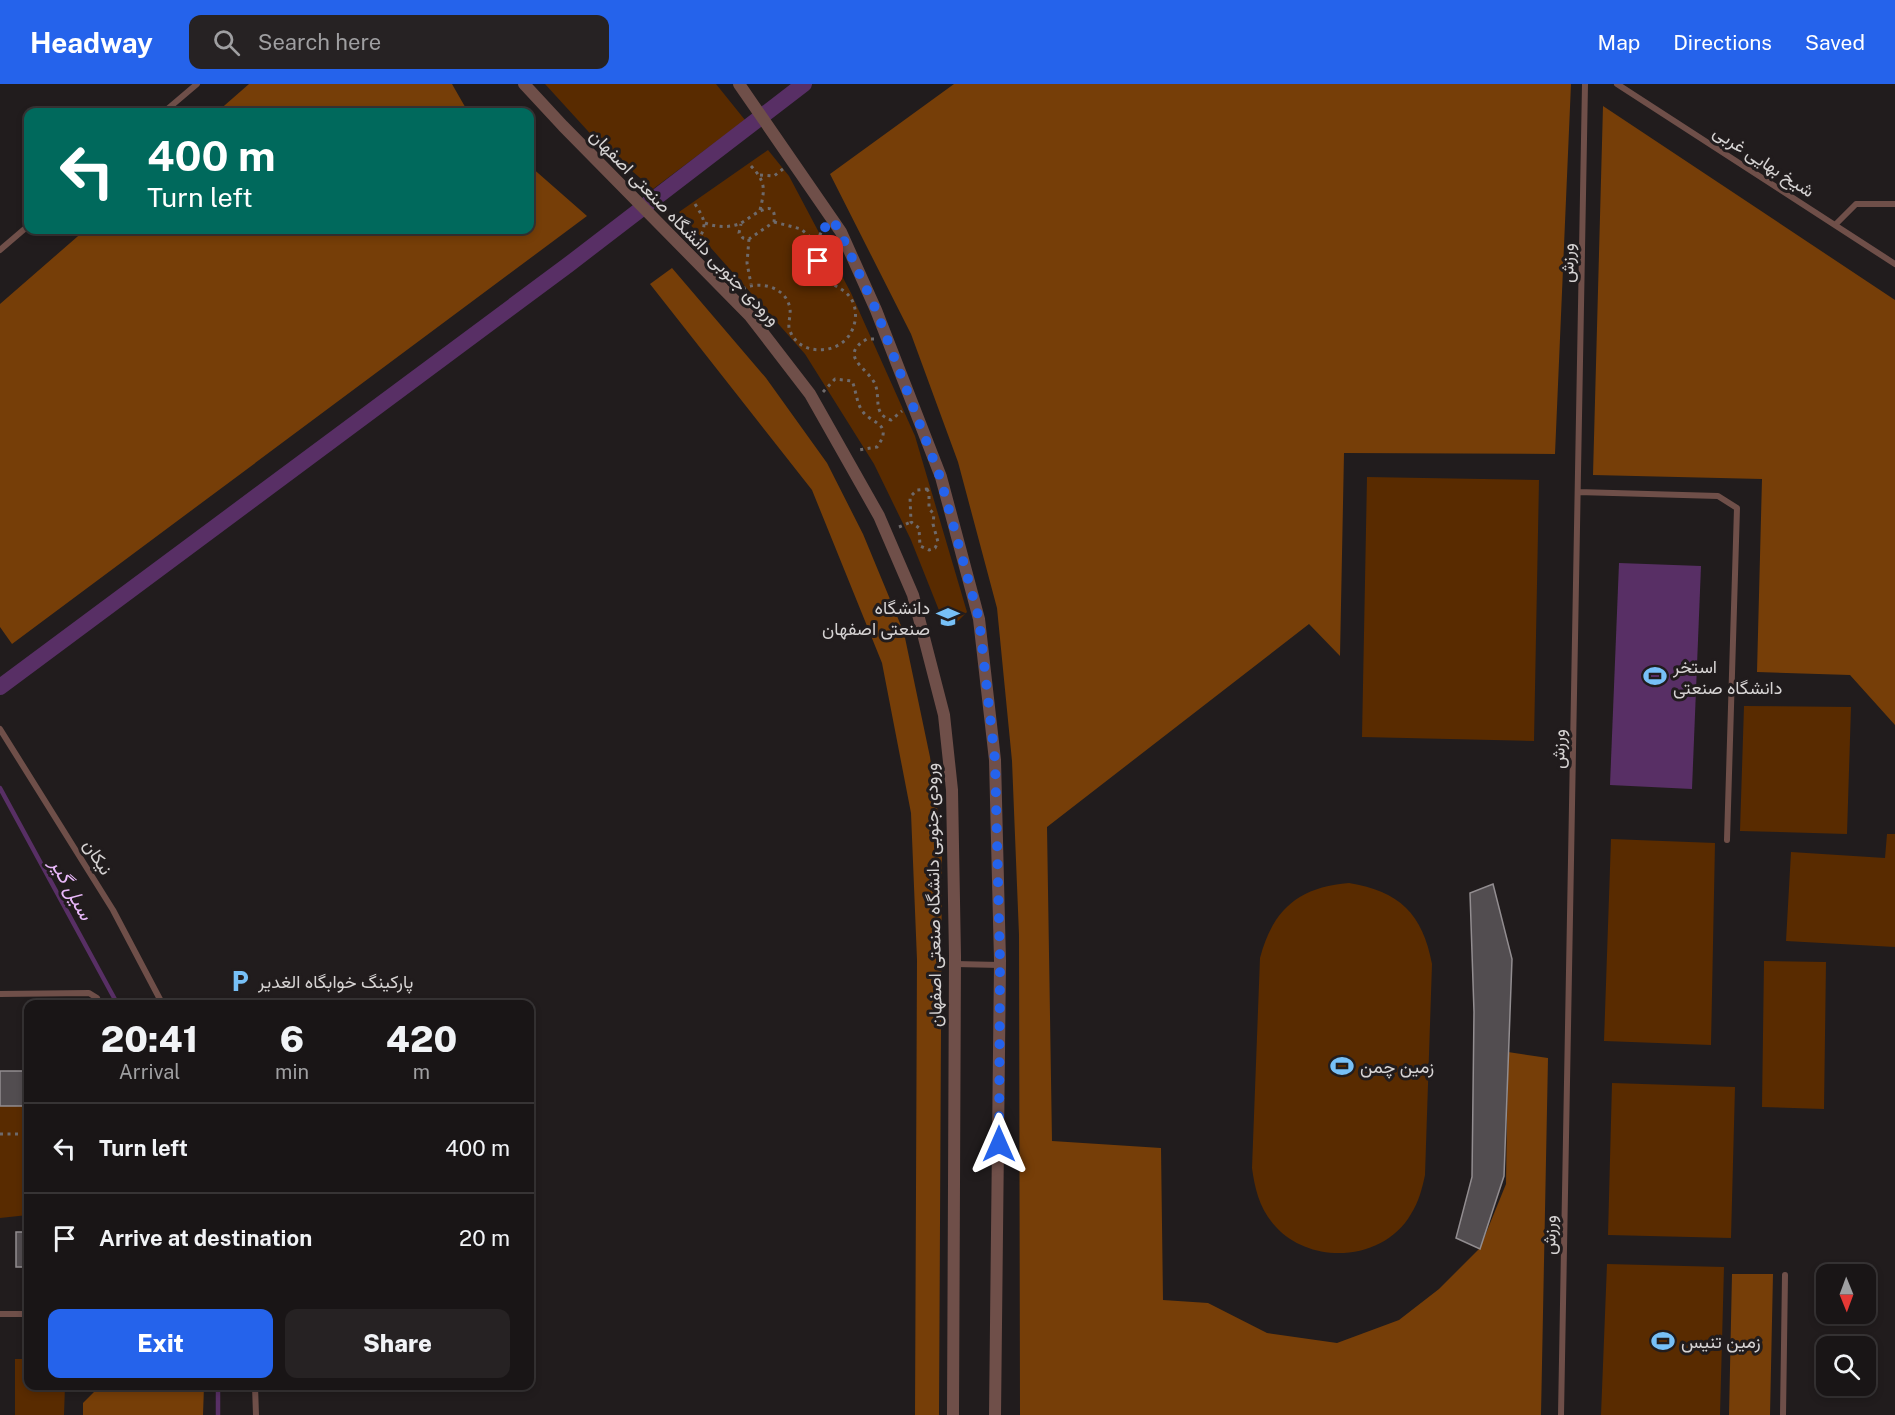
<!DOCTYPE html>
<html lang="en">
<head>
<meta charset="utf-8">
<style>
	:root { --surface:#191516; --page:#262223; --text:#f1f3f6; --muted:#9f9fa1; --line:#373435; --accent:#2563eb }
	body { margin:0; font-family:"Public Sans",Vazirmatn,sans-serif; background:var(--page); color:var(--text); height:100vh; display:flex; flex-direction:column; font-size:22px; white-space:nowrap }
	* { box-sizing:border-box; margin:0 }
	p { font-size:20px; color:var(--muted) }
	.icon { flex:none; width:33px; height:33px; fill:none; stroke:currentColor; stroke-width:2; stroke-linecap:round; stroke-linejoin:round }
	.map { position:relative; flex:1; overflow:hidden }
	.side { position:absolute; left:24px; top:916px; width:510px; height:390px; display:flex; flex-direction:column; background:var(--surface); border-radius:12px; box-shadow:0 3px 9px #0003,0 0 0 2px var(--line) }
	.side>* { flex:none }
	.guide { position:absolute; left:24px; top:24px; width:510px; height:126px; border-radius:12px; box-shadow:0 3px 9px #0003,0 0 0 2px var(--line); background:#00695c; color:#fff; overflow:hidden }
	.needle { width:39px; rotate:179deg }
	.fabs { position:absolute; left:1816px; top:1180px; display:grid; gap:12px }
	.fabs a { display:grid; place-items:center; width:60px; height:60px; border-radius:12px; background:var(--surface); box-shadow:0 3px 9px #0003,0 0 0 2px var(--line); font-size:30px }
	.pin { position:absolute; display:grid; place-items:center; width:51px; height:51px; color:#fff; margin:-26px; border-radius:12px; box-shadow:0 3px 9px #0006 }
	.me { position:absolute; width:66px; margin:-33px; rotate:0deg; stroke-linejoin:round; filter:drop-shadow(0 0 4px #0008) }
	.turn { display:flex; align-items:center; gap:21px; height:126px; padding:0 24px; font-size:27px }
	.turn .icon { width:78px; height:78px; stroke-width:2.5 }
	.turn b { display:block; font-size:42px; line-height:51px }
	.eta { display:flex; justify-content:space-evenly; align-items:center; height:102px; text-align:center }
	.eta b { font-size:36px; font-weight:800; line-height:42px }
	.action { display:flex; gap:12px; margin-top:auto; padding:12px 24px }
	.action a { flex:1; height:69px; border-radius:12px; background:var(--accent); color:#fff; font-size:24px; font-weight:800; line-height:69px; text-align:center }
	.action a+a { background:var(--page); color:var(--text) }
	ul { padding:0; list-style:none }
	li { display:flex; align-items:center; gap:18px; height:90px; padding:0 24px; border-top:2px solid var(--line) }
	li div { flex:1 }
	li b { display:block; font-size:22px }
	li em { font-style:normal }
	header { display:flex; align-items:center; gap:36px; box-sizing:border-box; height:84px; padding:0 30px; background:var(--accent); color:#fff }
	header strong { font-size:28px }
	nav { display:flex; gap:33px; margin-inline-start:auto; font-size:21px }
	.search { width:420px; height:54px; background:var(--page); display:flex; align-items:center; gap:15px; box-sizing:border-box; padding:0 21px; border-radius:12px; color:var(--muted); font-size:22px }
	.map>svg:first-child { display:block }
</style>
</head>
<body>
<header>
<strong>Headway</strong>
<div class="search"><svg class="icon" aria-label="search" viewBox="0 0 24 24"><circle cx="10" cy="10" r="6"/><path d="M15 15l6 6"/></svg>Search here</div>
<nav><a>Map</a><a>Directions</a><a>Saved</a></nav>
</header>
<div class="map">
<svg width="1895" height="1331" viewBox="0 0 1895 1331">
	<rect width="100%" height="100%" fill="#211c1d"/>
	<!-- green -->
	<path fill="#592b00" d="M 545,0 L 716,0 L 745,36 L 653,105 L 597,57 Z
		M 768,66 L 789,92 L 851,209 L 915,352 L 967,528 L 958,537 L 946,544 L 911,456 L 874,380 L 805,270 L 679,128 Z
		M 1367,393 L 1539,396 L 1534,657 L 1362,653 Z
		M 1744,622 L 1851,623 L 1847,750 L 1740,747 Z
		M 1887,750 L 1895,750 L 1895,863 L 1786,857 L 1791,768 L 1885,774 Z
		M 1611,755 L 1715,759 L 1711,961 L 1604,957 Z
		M 1349,799 C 1399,807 1423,830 1432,880 L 1425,1091 C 1422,1105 1419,1117 1411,1130 C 1384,1177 1312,1182 1276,1143 C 1260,1126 1255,1106 1252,1084 L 1260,874 C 1273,825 1299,803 1349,799 Z
		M 1764,877 L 1826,878 L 1824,1025 L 1762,1023 Z
		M 0,994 L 28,998 L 28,1131 L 0,1134 Z
		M 1612,999 L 1735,1003 L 1731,1154 L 1608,1151 Z
		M 1607,1180 L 1724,1183 L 1720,1331 L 1601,1331 Z
		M 15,1275 L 28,1275 L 28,1302 L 65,1302 L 64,1331 L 15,1331 Z"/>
	<!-- forest -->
	<path fill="#763e08" d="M 249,0 L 452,0 L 468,28 L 217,28 Z
		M 954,0 L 1571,0 L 1555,370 L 1344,369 L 1340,572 L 1309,540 L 1047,743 L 1052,1057 L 1161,1064 L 1163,1216 L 1208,1219 L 1267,1249 L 1337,1259 L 1399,1236 L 1439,1205 L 1480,1164 L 1506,1100 L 1508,968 L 1548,974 L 1541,1331 L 1020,1331 L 1019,851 L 1012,677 L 997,524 L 958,378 L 911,250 L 830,90 Z
		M 1603,22 L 1895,216 L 1895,641 L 1850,591 L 1757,588 L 1762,395 L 1593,391 Z
		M 530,82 L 587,132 L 12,560 L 0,543 L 0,220 L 85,146 L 530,146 Z
		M 672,184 L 766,294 L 827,379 L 863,450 L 904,549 L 930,673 L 942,759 L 939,1331 L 915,1331 L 917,876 L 911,729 L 882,579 L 812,406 L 650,200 Z
		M 1732,1190 L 1773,1190 L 1770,1331 L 1729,1331 Z
		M 100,1302 L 204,1302 L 203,1331 L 83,1331 L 83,1319 Z"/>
	<!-- water -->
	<path fill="#582f65" d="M 1619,479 L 1701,482 L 1692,705 L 1610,701 Z"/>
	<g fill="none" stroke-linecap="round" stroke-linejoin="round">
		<!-- stream -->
		<path stroke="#582f65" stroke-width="4.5" d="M 0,704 L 118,921
			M 218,1331 L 218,1302"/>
		<!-- canal -->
		<path stroke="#582f65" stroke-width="16" d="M 0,603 L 568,181 L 804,0"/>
	</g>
	<!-- building -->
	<path fill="#524d50" stroke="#928d90" stroke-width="1.5" d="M 1493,800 L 1512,875 L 1504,1092 L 1480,1165 L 1456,1154 L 1472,1093 L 1474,928 L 1470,809 Z
		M 0,987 L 28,987 L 28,1022 L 0,1022 Z
		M 16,1148 L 28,1148 L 28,1183 L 16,1183 Z"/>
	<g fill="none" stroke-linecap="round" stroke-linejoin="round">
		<!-- path -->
		<path stroke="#6e6a6b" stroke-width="3" stroke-dasharray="3 4.5" stroke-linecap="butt" d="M 751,82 C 766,98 765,105 760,126
			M 760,91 L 774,92 L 783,85
			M 695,120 C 705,136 708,141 697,158
			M 774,138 L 801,145 L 816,158
			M 705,139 C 716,143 727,144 739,140 C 747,137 778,108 774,138 L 749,155 L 743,154 L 739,149 L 741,140
			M 749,155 L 747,179 L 751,200
			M 743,205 C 759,196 787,203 790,225 C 791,232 787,241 790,247 C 799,271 834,271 848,253 C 858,240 859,219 845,208 C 838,202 829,200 823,192 C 818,185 818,177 817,170 C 816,159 818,153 824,144
			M 874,255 L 867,255 C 837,272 868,284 875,300 C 881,314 872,330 891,336 L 902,327
			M 823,308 L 835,295 L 852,297 C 856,306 856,316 861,325 C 869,340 895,338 877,363 L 858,366
			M 927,405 L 929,409 L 929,425 L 934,430 L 933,440 L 938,458 L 935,464 L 929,466 L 920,462 L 919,444 L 911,438 L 910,413 L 917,406 Z
			M 899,443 L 911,438
			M 0,1050 L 28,1050"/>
		<!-- service -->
		<path stroke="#6f4f49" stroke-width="6" d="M 1617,0 L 1895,180
			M 164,28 L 197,0
			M 1835,141 L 1856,120 L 1895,120
			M 0,166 L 28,142
			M 1578,408 L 1718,412 L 1737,424 L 1727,756
			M 0,645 L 113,826 L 163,921
			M 955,880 L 1000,881
			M 0,910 L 89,909 L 97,914 L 100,921
			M 0,1230 L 28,1230
			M 255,1302 L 256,1331
			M 1561,1331 L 1585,0
			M 1783,1331 L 1785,1191"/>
		<!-- minor -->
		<path stroke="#6f4f49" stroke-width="12" d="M 524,0 L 563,42 L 750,232 L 810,310 L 879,432 L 913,511 L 944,631 L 952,706 L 955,872 L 953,1331
			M 739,0 L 841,148 L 876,226 L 941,393 L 979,535 L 995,676 L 1000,877 L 995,1331"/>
	</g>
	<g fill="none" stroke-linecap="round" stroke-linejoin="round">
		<!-- route -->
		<path stroke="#2563eb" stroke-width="10" stroke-dasharray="0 18" d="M 818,177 C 815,156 818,151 832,135 L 840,148 L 876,226 L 940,393 L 979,535 L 995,676 L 1000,877 L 999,1060"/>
	</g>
	<!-- icons -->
	<defs>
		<g id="university-bare" transform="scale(1.8)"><path d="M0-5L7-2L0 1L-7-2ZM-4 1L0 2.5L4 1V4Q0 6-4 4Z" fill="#77c0f7" stroke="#211c1d" stroke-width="2.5" paint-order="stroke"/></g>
		<g id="stadium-bare" transform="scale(1.8)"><path d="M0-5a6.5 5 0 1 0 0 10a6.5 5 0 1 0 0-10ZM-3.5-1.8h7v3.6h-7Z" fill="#77c0f7" stroke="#211c1d" stroke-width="2.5" paint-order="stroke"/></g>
		<g id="parking-bare" transform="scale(1.8)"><path d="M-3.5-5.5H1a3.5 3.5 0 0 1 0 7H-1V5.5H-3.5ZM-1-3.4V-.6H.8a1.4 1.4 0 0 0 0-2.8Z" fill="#77c0f7" stroke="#211c1d" stroke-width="2.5" paint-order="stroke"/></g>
	</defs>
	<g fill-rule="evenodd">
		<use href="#university-bare" x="948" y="533"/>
		<use href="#stadium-bare" x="1655" y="592"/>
		<use href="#parking-bare" x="240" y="897"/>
		<use href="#stadium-bare" x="1342" y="982"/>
		<use href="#stadium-bare" x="1663" y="1257"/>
	</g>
	<g text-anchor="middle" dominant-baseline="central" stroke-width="6" stroke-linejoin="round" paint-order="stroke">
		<!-- street labels -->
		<g font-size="18" fill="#d6d3d3" stroke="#211c1d">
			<text transform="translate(1764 77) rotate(33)">شیخ بهایی غربی</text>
			<text transform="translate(685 143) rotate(46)">ورودی جنوبی دانشگاه صنعتی اصفهان</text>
			<text transform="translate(1567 179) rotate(-89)">ورزش</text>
			<text transform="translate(1558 665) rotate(-89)">ورزش</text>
			<text transform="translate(98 773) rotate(58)">نیکان</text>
			<text transform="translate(933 811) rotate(-91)">ورودی جنوبی دانشگاه صنعتی اصفهان</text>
			<text transform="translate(1549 1151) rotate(-89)">ورزش</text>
		</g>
		<!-- poi labels -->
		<g font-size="18" fill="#d6d3d3" stroke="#211c1d" text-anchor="start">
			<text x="930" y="523" text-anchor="end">دانشگاه<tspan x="930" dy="21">صنعتی اصفهان</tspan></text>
			<text x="1673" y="582">استخر<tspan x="1673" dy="21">دانشگاه صنعتی</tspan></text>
			<text x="258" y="897">پارکینگ خوابگاه الغدیر</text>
			<text x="1360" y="982">زمین چمن</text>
			<text x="1681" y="1257">زمین تنیس</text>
		</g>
		<!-- water labels -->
		<g font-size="20" font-style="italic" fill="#eab9fb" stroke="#211c1d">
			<text transform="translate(72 805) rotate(61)">سیل گیر</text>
		</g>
	</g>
</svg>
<div class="fabs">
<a><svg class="needle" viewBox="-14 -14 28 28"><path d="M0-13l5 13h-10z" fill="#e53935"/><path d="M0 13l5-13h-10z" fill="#9f9fa1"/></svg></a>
<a><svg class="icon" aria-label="search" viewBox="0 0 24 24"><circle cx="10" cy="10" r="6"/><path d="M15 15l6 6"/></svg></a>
</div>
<div class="pin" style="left:818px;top:177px;background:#d93025"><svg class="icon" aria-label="arrive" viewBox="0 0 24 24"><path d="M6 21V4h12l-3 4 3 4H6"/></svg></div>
<svg class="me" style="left:999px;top:1060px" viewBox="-20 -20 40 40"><path d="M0-17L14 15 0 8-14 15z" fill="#2563eb" stroke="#fff" stroke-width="4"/></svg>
<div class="guide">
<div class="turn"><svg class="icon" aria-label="left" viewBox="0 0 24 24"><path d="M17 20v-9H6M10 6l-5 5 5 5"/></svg><div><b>400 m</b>Turn left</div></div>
</div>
<section class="side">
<div class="eta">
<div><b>20:41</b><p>Arrival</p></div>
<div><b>6</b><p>min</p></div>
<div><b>420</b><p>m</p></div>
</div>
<ul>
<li><svg class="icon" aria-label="left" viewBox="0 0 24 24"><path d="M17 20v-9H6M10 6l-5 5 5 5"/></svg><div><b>Turn left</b></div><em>400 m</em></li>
<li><svg class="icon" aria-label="arrive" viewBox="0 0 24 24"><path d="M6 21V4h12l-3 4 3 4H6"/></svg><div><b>Arrive at destination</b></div><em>20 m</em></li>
</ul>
<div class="action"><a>Exit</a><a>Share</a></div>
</section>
</div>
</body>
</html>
